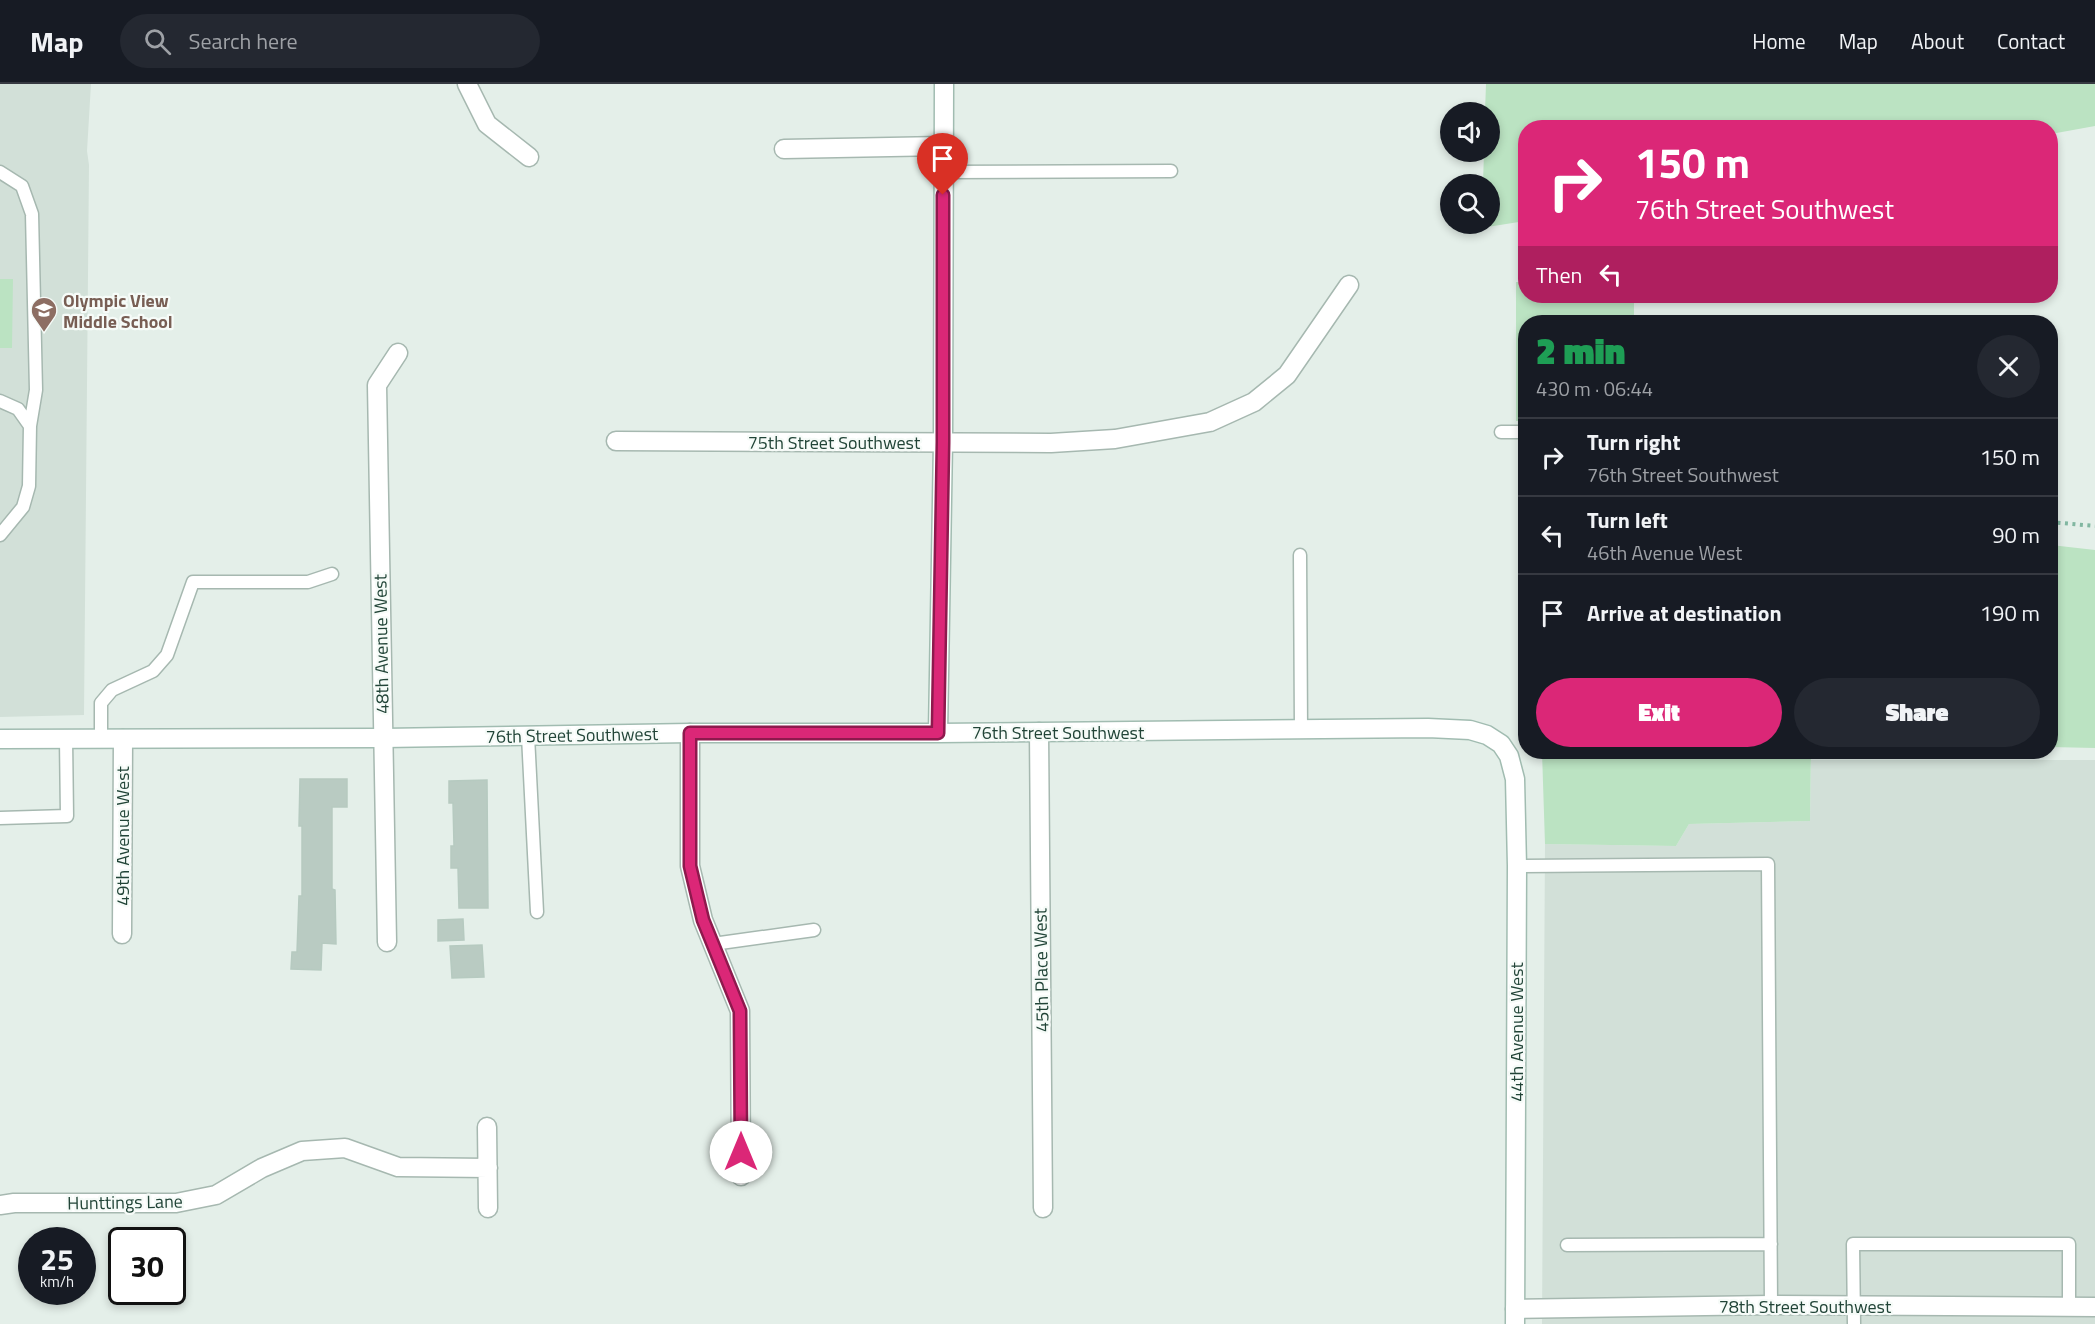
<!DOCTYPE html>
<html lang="en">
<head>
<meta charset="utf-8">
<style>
	:root { --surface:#171b24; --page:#242831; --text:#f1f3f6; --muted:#9ea1a6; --line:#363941; --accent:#db2777 }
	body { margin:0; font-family:"Titillium Web",sans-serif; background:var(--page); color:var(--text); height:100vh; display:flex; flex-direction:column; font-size:22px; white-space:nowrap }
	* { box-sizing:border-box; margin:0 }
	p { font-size:20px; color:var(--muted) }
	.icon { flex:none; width:33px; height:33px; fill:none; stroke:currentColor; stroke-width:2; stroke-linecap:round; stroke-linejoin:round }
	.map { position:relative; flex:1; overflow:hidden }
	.side { position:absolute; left:1518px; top:231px; width:540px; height:444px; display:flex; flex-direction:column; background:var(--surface); border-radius:24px; box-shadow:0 3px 9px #0003 }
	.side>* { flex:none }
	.hud { position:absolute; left:1518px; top:36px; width:540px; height:183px; border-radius:24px; box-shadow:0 3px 9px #0003; background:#db2777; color:#fff; overflow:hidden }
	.fabs { position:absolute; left:1440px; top:18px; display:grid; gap:12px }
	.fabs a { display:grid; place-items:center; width:60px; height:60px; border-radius:50%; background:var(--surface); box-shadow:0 3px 9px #0003; font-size:30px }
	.speed { position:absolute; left:18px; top:1143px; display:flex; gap:12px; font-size:30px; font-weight:700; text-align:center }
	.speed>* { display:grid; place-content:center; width:78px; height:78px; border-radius:50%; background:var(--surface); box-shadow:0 3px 9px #0003; line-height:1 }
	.speed small { font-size:15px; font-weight:400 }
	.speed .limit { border:3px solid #111; border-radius:9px; background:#fff; color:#111 }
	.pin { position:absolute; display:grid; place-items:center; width:51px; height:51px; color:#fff; margin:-62px -26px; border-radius:50% 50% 50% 0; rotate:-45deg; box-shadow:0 0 6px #0007 }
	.pin .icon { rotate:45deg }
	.me { position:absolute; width:66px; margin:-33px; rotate:0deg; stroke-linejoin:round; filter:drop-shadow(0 0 4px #0008) }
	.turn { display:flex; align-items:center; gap:21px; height:126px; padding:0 18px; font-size:27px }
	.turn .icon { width:78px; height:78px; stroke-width:2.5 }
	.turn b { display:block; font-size:42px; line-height:51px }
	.then { display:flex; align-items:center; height:57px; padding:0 18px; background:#0003; gap:12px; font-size:22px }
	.round { display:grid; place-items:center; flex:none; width:63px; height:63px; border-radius:32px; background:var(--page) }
	.head { display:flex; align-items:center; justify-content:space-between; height:102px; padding:0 18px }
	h1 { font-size:36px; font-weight:800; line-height:45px; color:#1e9e55 }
	.action { display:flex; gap:12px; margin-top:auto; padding:12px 18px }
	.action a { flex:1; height:69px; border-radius:36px; background:var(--accent); color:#fff; font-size:24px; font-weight:800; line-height:69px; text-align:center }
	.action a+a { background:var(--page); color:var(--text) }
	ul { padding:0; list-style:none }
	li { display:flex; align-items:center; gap:18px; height:78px; padding:0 18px; border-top:2px solid var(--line) }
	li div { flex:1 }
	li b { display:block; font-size:22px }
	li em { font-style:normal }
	header { display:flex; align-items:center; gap:36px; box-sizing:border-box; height:84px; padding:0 30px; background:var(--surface); border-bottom:2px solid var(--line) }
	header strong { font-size:28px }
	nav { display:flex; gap:33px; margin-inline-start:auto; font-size:21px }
	.search { width:420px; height:54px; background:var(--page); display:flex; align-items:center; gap:15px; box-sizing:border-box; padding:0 21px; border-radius:33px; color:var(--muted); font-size:22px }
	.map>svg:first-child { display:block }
</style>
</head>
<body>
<header>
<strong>Map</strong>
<div class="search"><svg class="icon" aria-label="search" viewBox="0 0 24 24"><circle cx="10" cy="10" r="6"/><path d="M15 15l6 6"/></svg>Search here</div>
<nav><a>Home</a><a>Map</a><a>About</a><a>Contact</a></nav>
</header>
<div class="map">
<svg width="2095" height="1240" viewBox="0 0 2095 1240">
	<rect width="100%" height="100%" fill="#e4efe9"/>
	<!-- built -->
	<path fill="#d2e0d8" d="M 0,0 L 91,0 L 87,67 L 89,81 L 84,631 L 0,633 Z
		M 1811,676 L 2095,676 L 2095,1240 L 1542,1240 L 1545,760 L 1676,762 L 1689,740 L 1810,737 Z"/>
	<!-- green -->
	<path fill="#bbe3c2" d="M 1486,0 L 2095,0 L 2095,42 L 2051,50 L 2050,44 L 1526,44 L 1525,137 L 1481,144 L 1481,140 L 1490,140 L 1490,100 L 1483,100 L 1484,68 L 1490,68 L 1490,28 L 1485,28 Z
		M 0,195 L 13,195 L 12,264 L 0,264 Z
		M 1516,198 L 1525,198 L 1526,212 L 1634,212 L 1634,238 L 1526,238 L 1525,337 L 1516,337 Z
		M 2051,461 L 2095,466 L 2095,664 L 2051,663 Z
		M 1542,668 L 1811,668 L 1810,737 L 1689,740 L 1676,762 L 1545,760 Z"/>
	<!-- building -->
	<path fill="#b9cbc2" stroke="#b6cac0" stroke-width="1.5" d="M 300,695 L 347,695 L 347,723 L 332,723 L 332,805 L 335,806 L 336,860 L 322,859 L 321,886 L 291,885 L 292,868 L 297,868 L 299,812 L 302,812 L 302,742 L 299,742 Z
		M 487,696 L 488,824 L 459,824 L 458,784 L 451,784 L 451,762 L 454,762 L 453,719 L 449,719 L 449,697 Z
		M 463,835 L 464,856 L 438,857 L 438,836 Z
		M 482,861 L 484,893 L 452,894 L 450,862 Z"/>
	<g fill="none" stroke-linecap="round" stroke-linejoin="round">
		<!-- lane casing -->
		<g stroke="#a6b8b0" stroke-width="15">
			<path id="lane" d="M 0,88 L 22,102 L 32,130 L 36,306 L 30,342 L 29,402 L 23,423 L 0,451
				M 943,88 L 1171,87
				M 0,317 L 18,325 L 30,342
				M 1501,348 L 1526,348
				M 1300,471 L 1301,647
				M 528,652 L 537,828
				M 101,655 L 101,619 L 112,606 L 153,587 L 167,571 L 193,498 L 308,498 L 332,490
				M 0,734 L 67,732 L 66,655
				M 1517,782 L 1768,780 L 1771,1221
				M 713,860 L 814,846
				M 1567,1161 L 1771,1160
				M 1854,1240 L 1853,1160 L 2069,1160 L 2069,1223"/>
		</g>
		<!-- street casing -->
		<g stroke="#a6b8b0" stroke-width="21">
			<path id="street" d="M 467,0 L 487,40 L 529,73
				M 784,65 L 943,62
				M 616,357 L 1051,359 L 1115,355 L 1210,338 L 1254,318 L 1287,291 L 1349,201
				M 1039,648 L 1043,1124
				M 690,649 L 690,782 L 703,836 L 740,927 L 741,1092
				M 122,850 L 123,655
				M 387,858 L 377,301 L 398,269
				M 487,1043 L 488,1124
				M 0,1121 L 14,1119 L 176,1119 L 216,1111 L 262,1084 L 302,1067 L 345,1064 L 398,1083 L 488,1084
				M 1515,1225 L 1771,1221 L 2095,1223"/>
		</g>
		<!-- secondary casing -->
		<g stroke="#a1bcb1" stroke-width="21">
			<path id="secondary" d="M 938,649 L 943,358 L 944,0
				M 0,655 L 384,654 L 690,649 L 938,649 L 1428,644 L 1470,646 L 1487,651 L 1501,660 L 1509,672 L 1515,695 L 1517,782 L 1515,1240"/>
		</g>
		<!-- path -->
		<path stroke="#81b7a1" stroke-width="4" stroke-dasharray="3 4.5" stroke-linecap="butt" d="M 2050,438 L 2095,442"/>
		<!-- lane -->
		<use href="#lane" stroke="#fff" stroke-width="12"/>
		<!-- street -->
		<use href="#street" stroke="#fff" stroke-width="18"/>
		<!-- secondary -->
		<use href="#secondary" stroke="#fff" stroke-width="18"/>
	</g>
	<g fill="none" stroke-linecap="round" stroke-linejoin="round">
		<!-- route casing -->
		<g stroke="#8e194d" stroke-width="15">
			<path id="route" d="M 741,1068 L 740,927 L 703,836 L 690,782 L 690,649 L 938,649 L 943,358 L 943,111"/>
		</g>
		<!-- route -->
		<use href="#route" stroke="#db2777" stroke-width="10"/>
	</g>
	<!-- icons -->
	<defs>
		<g id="school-pin" transform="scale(1.35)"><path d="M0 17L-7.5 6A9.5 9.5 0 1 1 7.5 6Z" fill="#8d6e63" stroke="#f6fbf8"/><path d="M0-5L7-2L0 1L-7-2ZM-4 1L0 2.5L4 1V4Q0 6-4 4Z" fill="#fff"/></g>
	</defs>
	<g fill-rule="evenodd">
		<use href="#school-pin" x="44" y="226"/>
	</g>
	<g text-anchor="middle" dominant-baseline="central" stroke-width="4.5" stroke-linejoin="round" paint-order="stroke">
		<!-- education labels -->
		<g font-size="18" font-weight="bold" fill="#785e54" stroke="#f6fbf8" text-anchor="start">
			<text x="63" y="216">Olympic View<tspan x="63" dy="21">Middle School</tspan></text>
		</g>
		<!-- street labels -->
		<g font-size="18" fill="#214437" stroke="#f6fbf8">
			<text x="834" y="358">75th Street Southwest</text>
			<text transform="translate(381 560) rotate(-91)">48th Avenue West</text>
			<text x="1058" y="648">76th Street Southwest</text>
			<text transform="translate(572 651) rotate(-1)">76th Street Southwest</text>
			<text transform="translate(122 752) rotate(-90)">49th Avenue West</text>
			<text transform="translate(1041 886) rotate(-91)">45th Place West</text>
			<text transform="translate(1516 948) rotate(-90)">44th Avenue West</text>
			<text transform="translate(125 1118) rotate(-1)">Hunttings Lane</text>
			<text x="1805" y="1222">78th Street Southwest</text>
		</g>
	</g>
</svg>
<div class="fabs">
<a><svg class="icon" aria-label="sound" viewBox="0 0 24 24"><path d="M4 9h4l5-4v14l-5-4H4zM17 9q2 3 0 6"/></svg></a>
<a><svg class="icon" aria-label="search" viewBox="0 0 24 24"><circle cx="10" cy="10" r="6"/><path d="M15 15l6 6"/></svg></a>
</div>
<div class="speed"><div>25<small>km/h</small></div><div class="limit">30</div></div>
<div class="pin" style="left:943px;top:111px;background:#d93025"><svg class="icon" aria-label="arrive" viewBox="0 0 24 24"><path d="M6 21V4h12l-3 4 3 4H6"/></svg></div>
<svg class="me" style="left:741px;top:1068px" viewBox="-20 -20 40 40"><circle r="19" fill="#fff"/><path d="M0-13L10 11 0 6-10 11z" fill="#db2777"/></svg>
<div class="hud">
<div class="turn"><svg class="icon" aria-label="right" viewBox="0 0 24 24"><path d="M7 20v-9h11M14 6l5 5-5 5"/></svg><div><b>150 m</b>76th Street Southwest</div></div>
<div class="then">Then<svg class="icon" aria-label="left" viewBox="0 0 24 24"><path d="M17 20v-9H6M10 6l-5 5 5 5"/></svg></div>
</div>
<section class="side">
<div class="head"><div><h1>2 min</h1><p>430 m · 06:44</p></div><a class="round"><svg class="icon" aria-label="close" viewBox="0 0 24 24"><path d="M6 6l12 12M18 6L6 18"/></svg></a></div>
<ul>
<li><svg class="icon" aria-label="right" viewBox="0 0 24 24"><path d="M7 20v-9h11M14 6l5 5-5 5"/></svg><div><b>Turn right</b><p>76th Street Southwest</p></div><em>150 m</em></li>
<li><svg class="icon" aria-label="left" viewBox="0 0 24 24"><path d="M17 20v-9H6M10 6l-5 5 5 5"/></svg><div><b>Turn left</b><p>46th Avenue West</p></div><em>90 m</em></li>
<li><svg class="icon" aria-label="arrive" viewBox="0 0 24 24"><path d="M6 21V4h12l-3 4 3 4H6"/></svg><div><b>Arrive at destination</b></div><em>190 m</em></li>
</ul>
<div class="action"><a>Exit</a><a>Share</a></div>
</section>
</div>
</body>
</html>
